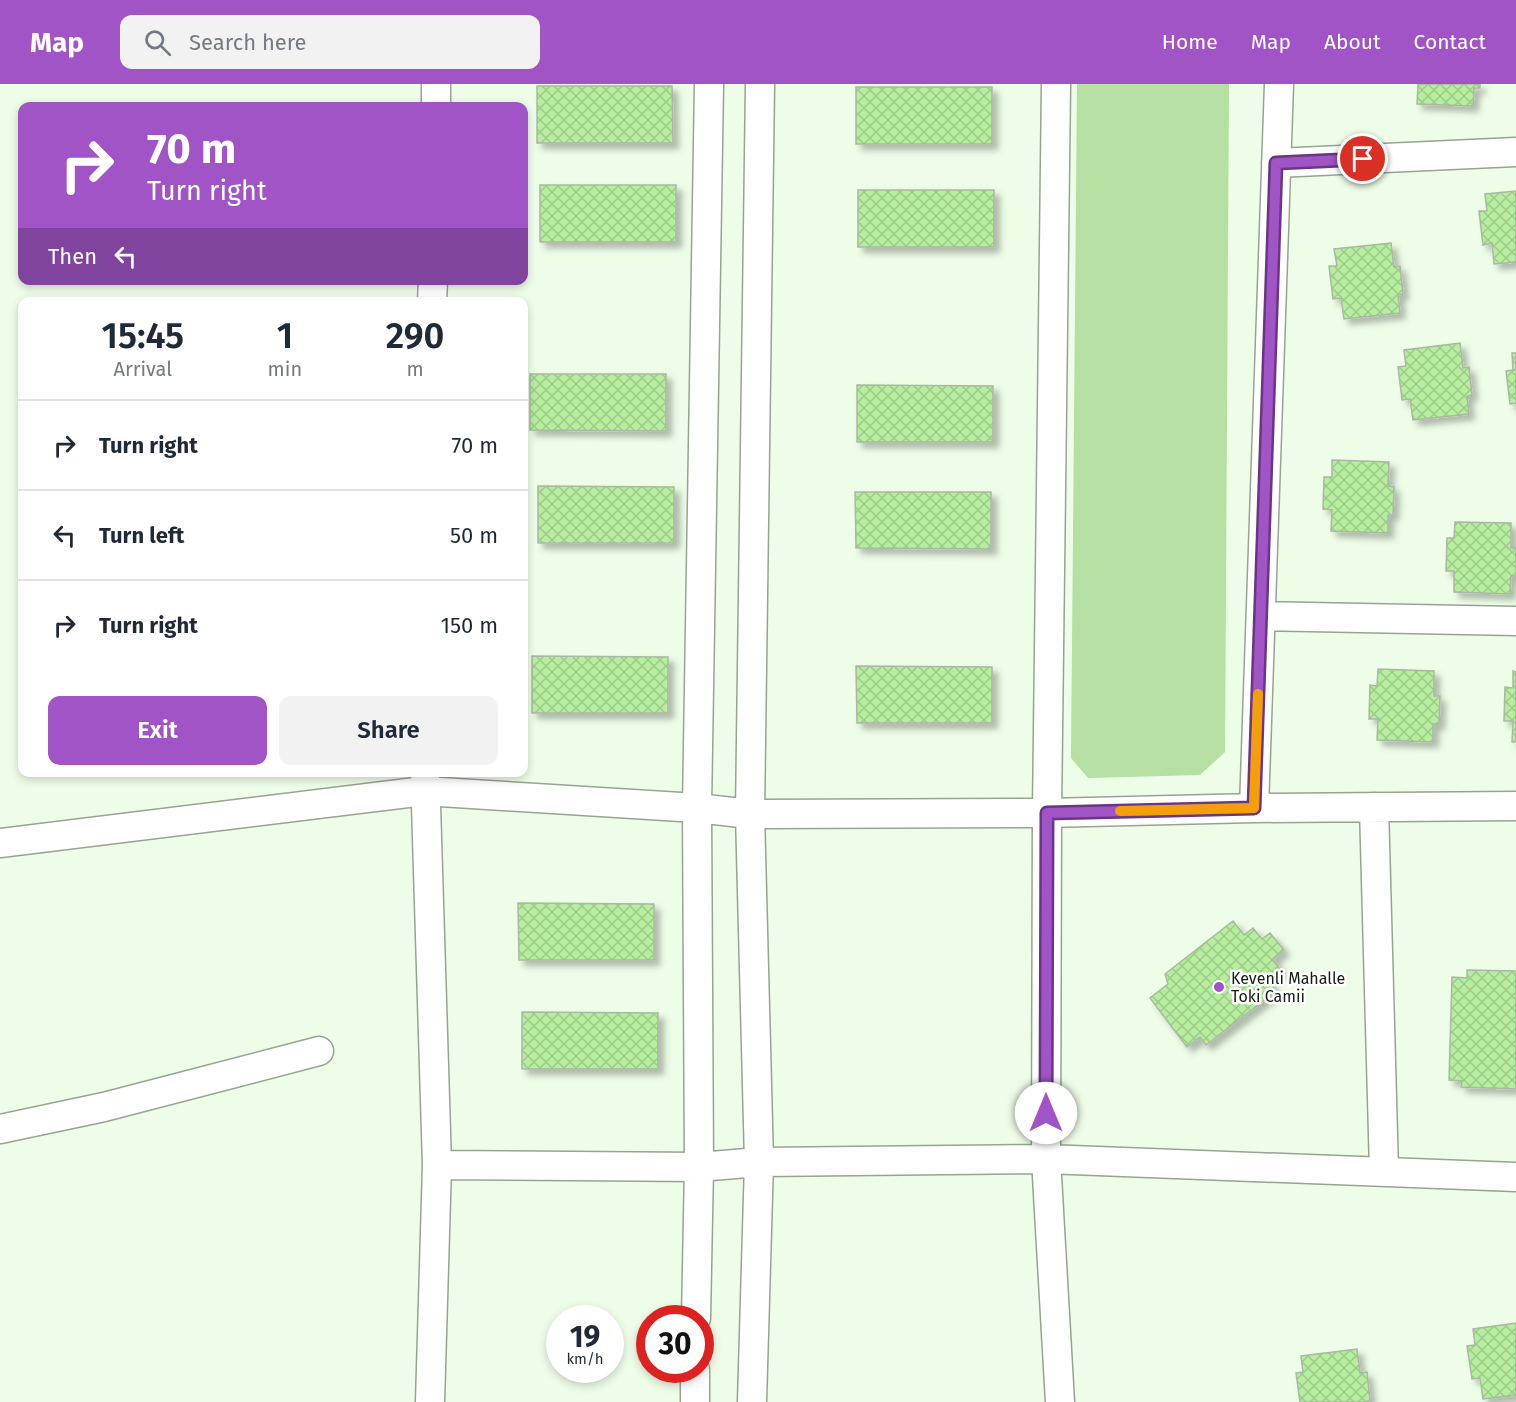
<!DOCTYPE html>
<html lang="en">
<head>
<meta charset="utf-8">
<style>
	:root { --surface:#fff; --page:#f2f2f3; --text:#1f2937; --muted:#747a83; --line:#e0e1e3; --accent:#a154c6 }
	body { margin:0; font-family:"Fira Sans",sans-serif; background:var(--page); color:var(--text); height:100vh; display:flex; flex-direction:column; font-size:22px; white-space:nowrap }
	* { box-sizing:border-box; margin:0 }
	p { font-size:20px; color:var(--muted) }
	.icon { flex:none; width:33px; height:33px; fill:none; stroke:currentColor; stroke-width:2; stroke-linecap:round; stroke-linejoin:round }
	.map { position:relative; flex:1; overflow:hidden }
	.side { position:absolute; left:18px; top:213px; width:510px; height:480px; display:flex; flex-direction:column; background:var(--surface); border-radius:12px; box-shadow:0 3px 9px #0003 }
	.side>* { flex:none }
	.banner { position:absolute; left:18px; top:18px; width:510px; height:183px; border-radius:12px; box-shadow:0 3px 9px #0003; background:#a154c6; color:#fff; overflow:hidden }
	.speed { position:absolute; left:546px; top:1221px; display:flex; gap:12px; font-size:30px; font-weight:700; text-align:center }
	.speed>* { display:grid; place-content:center; width:78px; height:78px; border-radius:50%; background:var(--surface); box-shadow:0 3px 9px #0003; line-height:1 }
	.speed small { font-size:15px; font-weight:400 }
	.speed .limit { border:9px solid #d22; background:#fff; color:#111 }
	.pin { position:absolute; display:grid; place-items:center; width:51px; height:51px; color:#fff; margin:-26px; border:3px solid #fff; border-radius:50%; box-shadow:0 2px 6px #0007 }
	.me { position:absolute; width:66px; margin:-33px; rotate:0deg; stroke-linejoin:round; filter:drop-shadow(0 0 4px #0008) }
	.turn { display:flex; align-items:center; gap:21px; height:126px; padding:0 30px; font-size:27px }
	.turn .icon { width:78px; height:78px; stroke-width:2.5 }
	.turn b { display:block; font-size:42px; line-height:51px }
	.then { display:flex; align-items:center; height:57px; padding:0 30px; background:#0003; gap:12px; font-size:22px }
	.eta { display:flex; justify-content:space-evenly; align-items:center; height:102px; text-align:center }
	.eta b { font-size:36px; font-weight:600; line-height:42px }
	.action { display:flex; gap:12px; margin-top:auto; padding:12px 30px }
	.action a { flex:1; height:69px; border-radius:12px; background:var(--accent); color:#fff; font-size:24px; font-weight:600; line-height:69px; text-align:center }
	.action a+a { background:var(--page); color:var(--text) }
	ul { padding:0; list-style:none }
	li { display:flex; align-items:center; gap:18px; height:90px; padding:0 30px; border-top:2px solid var(--line) }
	li div { flex:1 }
	li b { display:block; font-size:22px }
	li em { font-style:normal }
	header { display:flex; align-items:center; gap:36px; box-sizing:border-box; height:84px; padding:0 30px; background:var(--accent); color:#fff }
	header strong { font-size:28px }
	nav { display:flex; gap:33px; margin-inline-start:auto; font-size:21px }
	.search { width:420px; height:54px; background:var(--page); display:flex; align-items:center; gap:15px; box-sizing:border-box; padding:0 21px; border-radius:12px; color:var(--muted); font-size:22px }
	.map>svg:first-child { display:block }
</style>
</head>
<body>
<header>
<strong>Map</strong>
<div class="search"><svg class="icon" aria-label="search" viewBox="0 0 24 24"><circle cx="10" cy="10" r="6"/><path d="M15 15l6 6"/></svg>Search here</div>
<nav><a>Home</a><a>Map</a><a>About</a><a>Contact</a></nav>
</header>
<div class="map">
<svg width="1516" height="1318" viewBox="0 0 1516 1318">
	<defs>
		<pattern id="building-cross-hatch" width="8" height="8" patternUnits="userSpaceOnUse" patternTransform="scale(1.5)"><rect width="8" height="8" fill="#b6ed9f"/><path d="M0 0l8 8M0 8l8-8" fill="none" stroke="#9ccb88"/></pattern>
		<filter id="shadow"><feDropShadow dx="5.5" dy="5.5" stdDeviation="3" flood-color="#0004"/></filter>
	</defs>
	<rect width="100%" height="100%" fill="#eefde8"/>
	<!-- green -->
	<path fill="#b5dfa3" d="M 1077,0 L 1229,0 L 1225,668 L 1200,691 L 1088,694 L 1071,674 Z"/>
	<!-- building -->
	<path fill="url(#building-cross-hatch)" stroke="#aab8a5" stroke-width="1.5" filter="url(#shadow)" d="M 1418,0 L 1480,0 L 1480,4 L 1474,4 L 1473,22 L 1417,20 Z
		M 537,2 L 672,2 L 673,59 L 537,59 Z
		M 856,3 L 992,3 L 992,60 L 856,60 Z
		M 540,101 L 676,101 L 676,158 L 540,158 Z
		M 858,106 L 994,106 L 994,163 L 858,163 Z
		M 1516,107 L 1516,178 L 1494,180 L 1492,159 L 1483,161 L 1479,127 L 1487,127 L 1485,110 Z
		M 1391,159 L 1394,183 L 1400,182 L 1403,210 L 1398,211 L 1400,229 L 1344,235 L 1341,214 L 1333,215 L 1329,182 L 1337,182 L 1334,165 Z
		M 1460,259 L 1463,284 L 1469,283 L 1472,311 L 1467,312 L 1469,330 L 1413,336 L 1410,315 L 1402,316 L 1398,283 L 1406,282 L 1404,266 Z
		M 1512,269 L 1516,269 L 1516,319 L 1510,320 L 1506,287 L 1513,286 Z
		M 530,290 L 666,290 L 666,347 L 530,346 Z
		M 857,301 L 993,302 L 993,358 L 857,358 Z
		M 1332,376 L 1389,378 L 1388,402 L 1394,403 L 1393,431 L 1388,431 L 1388,449 L 1331,447 L 1332,426 L 1323,425 L 1324,393 L 1332,393 Z
		M 538,402 L 674,403 L 674,459 L 538,459 Z
		M 855,408 L 991,408 L 991,465 L 856,464 Z
		M 1455,438 L 1511,439 L 1511,464 L 1516,464 L 1516,492 L 1511,492 L 1510,510 L 1454,508 L 1454,487 L 1446,487 L 1447,454 L 1454,454 Z
		M 532,572 L 668,573 L 668,629 L 532,629 Z
		M 856,582 L 992,583 L 992,639 L 857,639 Z
		M 1378,585 L 1434,587 L 1434,612 L 1440,612 L 1439,640 L 1433,640 L 1433,658 L 1377,656 L 1378,635 L 1369,635 L 1370,601 L 1377,602 Z
		M 1513,587 L 1516,588 L 1516,658 L 1512,658 L 1513,637 L 1504,637 L 1505,603 L 1513,604 Z
		M 518,819 L 654,820 L 654,876 L 519,876 Z
		M 1233,837 L 1244,851 L 1253,844 L 1262,855 L 1270,849 L 1284,866 L 1273,875 L 1281,887 L 1268,897 L 1276,907 L 1206,961 L 1200,953 L 1187,963 L 1150,914 L 1168,900 L 1165,890 Z
		M 1467,886 L 1516,887 L 1516,1005 L 1461,1003 L 1462,997 L 1449,996 L 1452,893 L 1467,894 Z
		M 522,928 L 658,929 L 658,985 L 522,985 Z
		M 1516,1239 L 1516,1311 L 1483,1315 L 1480,1294 L 1472,1295 L 1467,1262 L 1475,1261 L 1473,1245 Z
		M 1357,1265 L 1360,1289 L 1367,1288 L 1370,1316 L 1365,1318 L 1300,1318 L 1296,1289 L 1303,1288 L 1301,1272 Z"/>
	<g fill="none" stroke-linecap="round" stroke-linejoin="round">
		<!-- minor casing -->
		<g stroke="#96a491" stroke-width="31">
			<path id="minor" d="M 1056,0 L 1047,729 L 1046,1075 L 1060,1318
				M 436,22 L 436,0
				M 1276,79 L 1516,68
				M 432,218 L 433,196
				M 1261,532 L 1516,537
				M 425,688 L 437,1081 L 430,1318
				M 1374,723 L 1384,1087
				M 1254,724 L 1279,0
				M 0,759 L 424,707 L 697,724 L 750,730 L 1047,729 L 1254,724 L 1516,722
				M 0,1045 L 104,1023 L 319,967
				M 437,1081 L 699,1083 L 759,1078 L 1046,1075 L 1516,1093
				M 696,1234 L 699,1083 L 697,724 L 709,0
				M 695,1318 L 695,1286
				M 752,1318 L 759,1078 L 750,730 L 760,0"/>
		</g>
		<!-- minor -->
		<use href="#minor" stroke="#fff" stroke-width="28"/>
	</g>
	<g fill="none" stroke-linecap="round" stroke-linejoin="round">
		<!-- route casing -->
		<g stroke="#693781" stroke-width="15">
			<path id="route" d="M 1046,1029 L 1047,729 L 1254,724 L 1276,79 L 1363,75"/>
		</g>
		<!-- route -->
		<use href="#route" stroke="#a154c6" stroke-width="10"/>
		<!-- slow -->
		<path stroke="#f59e0b" stroke-width="10" d="M 1120,727 L 1254,724 L 1258,610"/>
	</g>
	<!-- markers -->
	<circle fill="#a154c6" stroke="#fff" stroke-width="2" cx="1219" cy="903" r="6"/>
	<g text-anchor="middle" dominant-baseline="central" stroke-width="5" stroke-linejoin="round" paint-order="stroke">
		<!-- poi labels -->
		<g font-size="16" fill="#151a13" stroke="#fff" text-anchor="start">
			<text x="1231" y="894">Kevenli Mahalle<tspan x="1231" dy="18">Toki Camii</tspan></text>
		</g>
	</g>
</svg>
<div class="speed"><div>19<small>km/h</small></div><div class="limit">30</div></div>
<div class="pin" style="left:1363px;top:75px;background:#d93025"><svg class="icon" aria-label="arrive" viewBox="0 0 24 24"><path d="M6 21V4h12l-3 4 3 4H6"/></svg></div>
<svg class="me" style="left:1046px;top:1029px" viewBox="-20 -20 40 40"><circle r="19" fill="#fff"/><path d="M0-13L10 11 0 6-10 11z" fill="#a154c6"/></svg>
<div class="banner">
<div class="turn"><svg class="icon" aria-label="right" viewBox="0 0 24 24"><path d="M7 20v-9h11M14 6l5 5-5 5"/></svg><div><b>70 m</b>Turn right</div></div>
<div class="then">Then<svg class="icon" aria-label="left" viewBox="0 0 24 24"><path d="M17 20v-9H6M10 6l-5 5 5 5"/></svg></div>
</div>
<section class="side">
<div class="eta">
<div><b>15:45</b><p>Arrival</p></div>
<div><b>1</b><p>min</p></div>
<div><b>290</b><p>m</p></div>
</div>
<ul>
<li><svg class="icon" aria-label="right" viewBox="0 0 24 24"><path d="M7 20v-9h11M14 6l5 5-5 5"/></svg><div><b>Turn right</b></div><em>70 m</em></li>
<li><svg class="icon" aria-label="left" viewBox="0 0 24 24"><path d="M17 20v-9H6M10 6l-5 5 5 5"/></svg><div><b>Turn left</b></div><em>50 m</em></li>
<li><svg class="icon" aria-label="right" viewBox="0 0 24 24"><path d="M7 20v-9h11M14 6l5 5-5 5"/></svg><div><b>Turn right</b></div><em>150 m</em></li>
</ul>
<div class="action"><a>Exit</a><a>Share</a></div>
</section>
</div>
</body>
</html>
